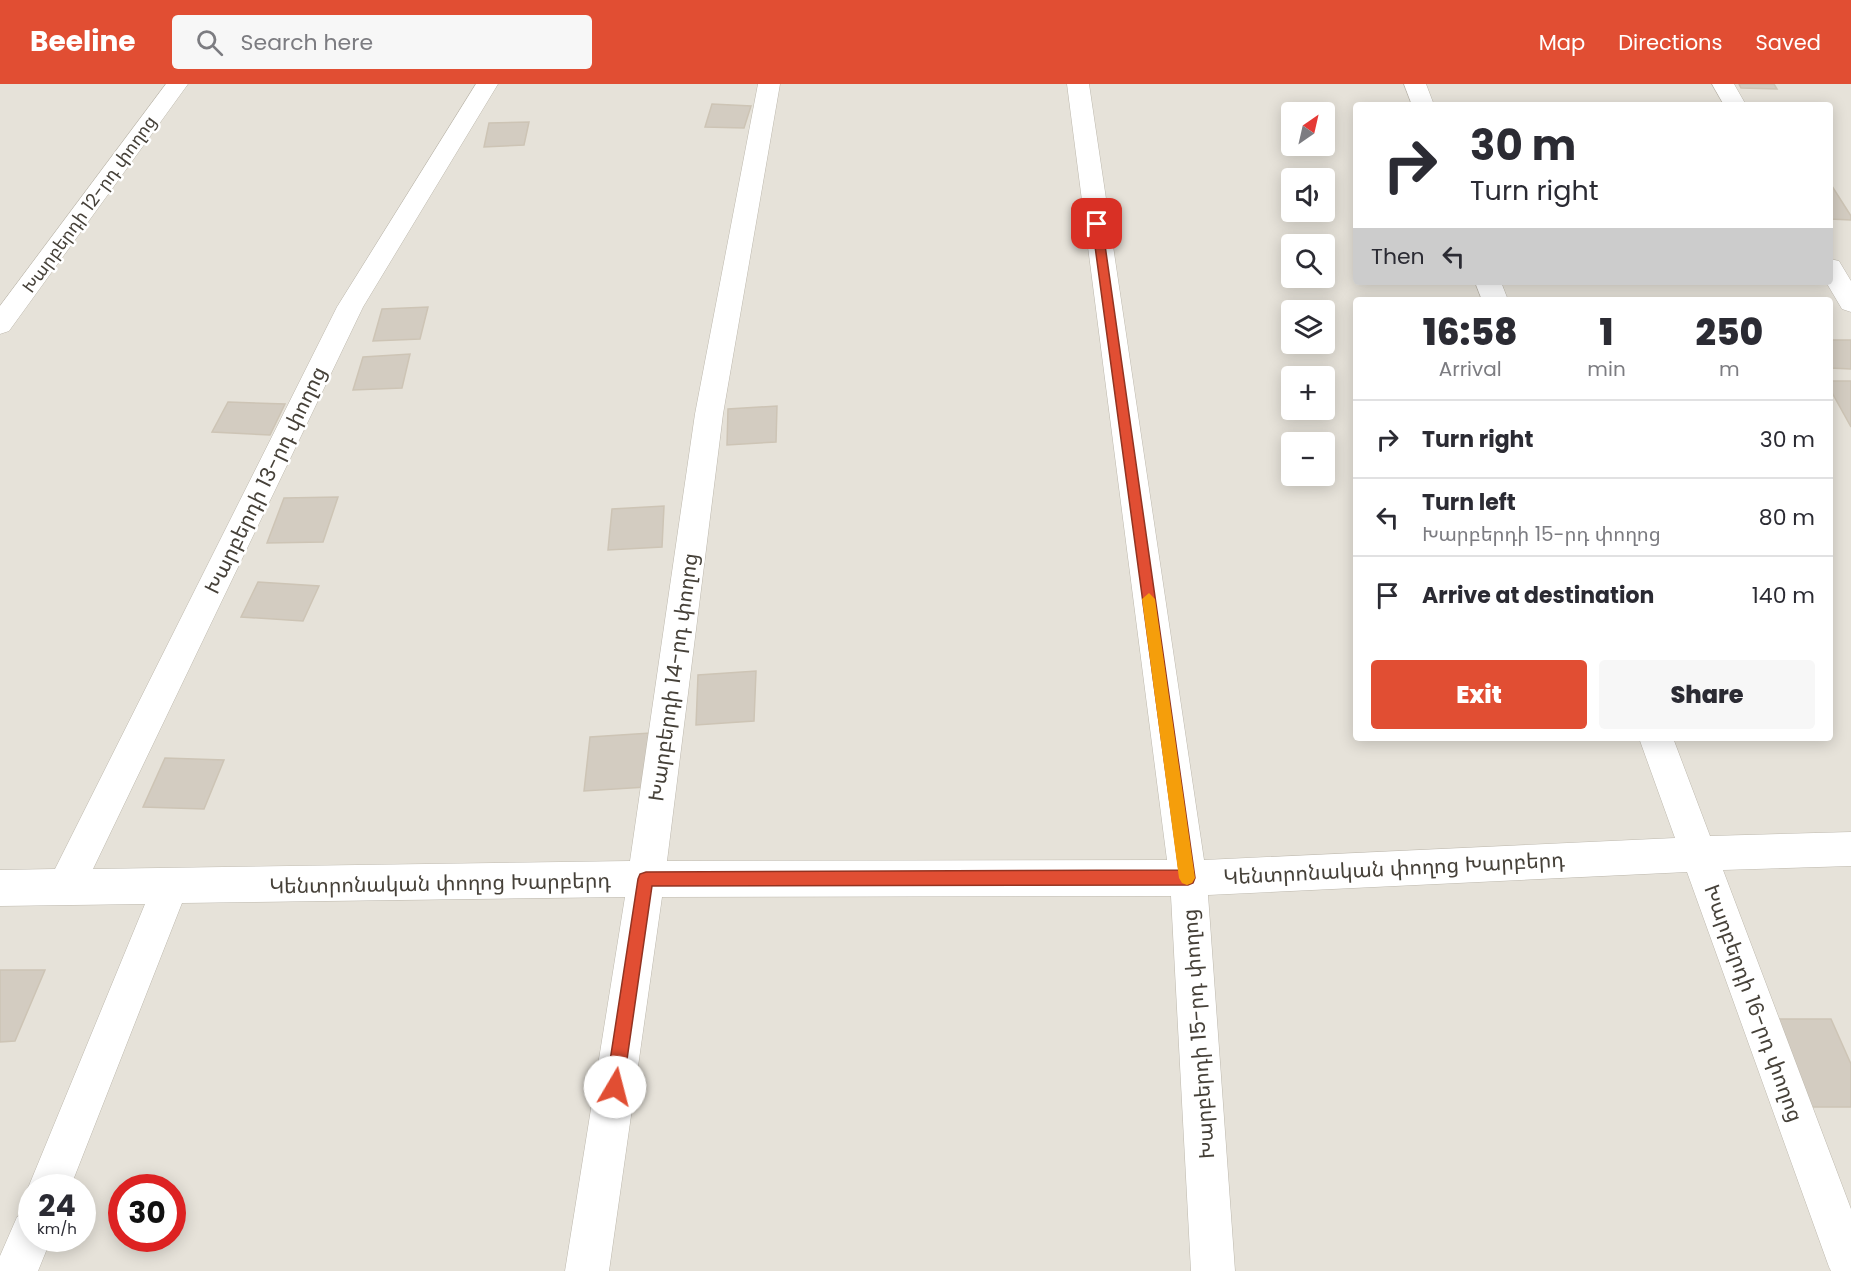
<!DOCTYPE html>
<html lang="en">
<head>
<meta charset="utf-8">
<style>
	:root { --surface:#fff; --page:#f7f7f7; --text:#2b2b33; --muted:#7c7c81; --line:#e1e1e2; --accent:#e14e33 }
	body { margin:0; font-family:Poppins,"Noto Sans Armenian",sans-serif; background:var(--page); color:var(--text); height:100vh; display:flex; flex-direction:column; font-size:22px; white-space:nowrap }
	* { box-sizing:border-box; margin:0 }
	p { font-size:20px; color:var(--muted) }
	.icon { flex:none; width:33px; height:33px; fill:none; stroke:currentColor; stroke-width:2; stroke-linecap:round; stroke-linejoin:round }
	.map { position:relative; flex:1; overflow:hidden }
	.side { position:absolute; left:1353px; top:213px; width:480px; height:444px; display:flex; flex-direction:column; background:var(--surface); border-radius:6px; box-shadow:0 3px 15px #0003 }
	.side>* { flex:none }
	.guide { position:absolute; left:1353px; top:18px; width:480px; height:183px; border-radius:6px; box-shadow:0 3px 15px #0003; background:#fff; color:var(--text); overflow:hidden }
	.needle { width:39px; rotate:34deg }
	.tools { position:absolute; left:1281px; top:18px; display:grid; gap:12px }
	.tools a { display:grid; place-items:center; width:54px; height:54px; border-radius:6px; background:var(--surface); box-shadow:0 3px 15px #0003; font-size:30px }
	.speed { position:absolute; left:18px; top:1090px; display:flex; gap:12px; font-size:30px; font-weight:700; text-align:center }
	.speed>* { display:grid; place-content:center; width:78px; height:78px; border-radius:50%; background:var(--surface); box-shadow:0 3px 15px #0003; line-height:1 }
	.speed small { font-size:15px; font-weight:400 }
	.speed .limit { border:9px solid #d22; background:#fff; color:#111 }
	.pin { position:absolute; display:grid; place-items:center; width:51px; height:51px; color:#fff; margin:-26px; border-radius:12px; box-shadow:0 3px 9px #0006 }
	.me { position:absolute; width:66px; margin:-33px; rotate:8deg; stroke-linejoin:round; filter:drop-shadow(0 0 4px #0008) }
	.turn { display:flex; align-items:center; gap:21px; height:126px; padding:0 18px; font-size:27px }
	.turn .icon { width:78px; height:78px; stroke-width:2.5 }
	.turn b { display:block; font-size:42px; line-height:51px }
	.then { display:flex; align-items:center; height:57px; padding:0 18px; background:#0003; gap:12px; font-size:22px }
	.eta { display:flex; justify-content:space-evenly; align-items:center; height:102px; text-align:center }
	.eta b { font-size:36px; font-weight:800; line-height:42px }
	.primary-button { display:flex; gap:12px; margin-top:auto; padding:12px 18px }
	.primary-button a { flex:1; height:69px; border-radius:6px; background:var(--accent); color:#fff; font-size:24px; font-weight:800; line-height:69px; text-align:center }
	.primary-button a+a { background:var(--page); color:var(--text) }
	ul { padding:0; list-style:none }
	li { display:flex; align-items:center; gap:18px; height:78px; padding:0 18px; border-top:2px solid var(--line) }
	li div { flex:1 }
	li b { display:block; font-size:22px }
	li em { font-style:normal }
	header { display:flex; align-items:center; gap:36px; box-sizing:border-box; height:84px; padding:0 30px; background:var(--accent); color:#fff }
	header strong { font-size:28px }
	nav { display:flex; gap:33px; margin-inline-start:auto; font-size:21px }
	.search { width:420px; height:54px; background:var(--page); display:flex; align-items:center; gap:15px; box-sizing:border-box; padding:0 21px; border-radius:6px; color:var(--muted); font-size:22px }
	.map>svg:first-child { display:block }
</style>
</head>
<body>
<header>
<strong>Beeline</strong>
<div class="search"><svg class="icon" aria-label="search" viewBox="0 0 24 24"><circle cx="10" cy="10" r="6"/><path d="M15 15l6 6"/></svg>Search here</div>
<nav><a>Map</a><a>Directions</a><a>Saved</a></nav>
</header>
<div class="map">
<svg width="1851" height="1187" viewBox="0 0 1851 1187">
	<rect width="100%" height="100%" fill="#f3f0ea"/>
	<!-- residential -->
	<path fill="#e6e2d9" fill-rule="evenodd" d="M 0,0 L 1851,0 L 1851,1187 L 0,1187 ZM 1356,21 L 1830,21 L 1830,198 L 1356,198 ZM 1292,28 L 1324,28 L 1324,62 L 1292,62 ZM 1292,94 L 1324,94 L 1324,128 L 1292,128 ZM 1292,160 L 1324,160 L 1324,194 L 1292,194 ZM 1356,216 L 1830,216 L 1830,654 L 1356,654 ZM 1292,226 L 1324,226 L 1324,260 L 1292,260 ZM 1292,292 L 1324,292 L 1324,326 L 1292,326 ZM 1292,358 L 1324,358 L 1324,392 L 1292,392 ZM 32,1104 L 82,1104 L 82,1155 L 32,1155 ZM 122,1104 L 172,1104 L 172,1155 L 122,1155 Z"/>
	<!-- building -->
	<path fill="#d3ccc1" stroke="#cdc4b5" stroke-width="1.5" d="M 1739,0 L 1774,0 L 1777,5 L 1741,4 Z
		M 712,20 L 751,22 L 744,44 L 705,43 Z
		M 529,38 L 524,61 L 484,63 L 489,39 Z
		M 1830,99 L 1851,132 L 1851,136 L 1830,135 Z
		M 428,223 L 420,255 L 373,257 L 382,225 Z
		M 1830,256 L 1851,256 L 1851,285 L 1830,284 Z
		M 410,270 L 402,304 L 353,306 L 363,273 Z
		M 1830,297 L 1851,297 L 1851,343 L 1830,305 Z
		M 228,318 L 285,320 L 270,351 L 212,348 Z
		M 777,322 L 776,358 L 727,361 L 728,325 Z
		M 338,413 L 323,458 L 267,459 L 284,414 Z
		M 664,422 L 662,463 L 608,466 L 612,425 Z
		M 258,498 L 319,502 L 303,537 L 241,533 Z
		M 756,587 L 754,637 L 696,641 L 698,591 Z
		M 650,649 L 646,703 L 584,707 L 590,653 Z
		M 165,674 L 224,676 L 204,725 L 143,723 Z
		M 0,886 L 45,886 L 15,957 L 0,958 Z
		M 1774,935 L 1831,935 L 1851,980 L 1851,1023 L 1811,1023 Z"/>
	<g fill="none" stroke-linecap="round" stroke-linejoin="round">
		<!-- minor casing -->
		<g stroke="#bdb8ad" stroke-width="1">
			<path id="minor" d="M 166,0 L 188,0 L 9,247 L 0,250 L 0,222 Z
				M 476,0 L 498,0 L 363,223 L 93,785 L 630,777 L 695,330 L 758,0 L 780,0 L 723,330 L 667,777 L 1167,776 L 1067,0 L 1089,0 L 1204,776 L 1675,754 L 1639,654 L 1673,654 L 1710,752 L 1851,748 L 1851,782 L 1723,786 L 1851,1125 L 1851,1187 L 1831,1187 L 1829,1183 L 1687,788 L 1208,811 L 1235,1187 L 1191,1187 L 1171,812 L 662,813 L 609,1187 L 565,1187 L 625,813 L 182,819 L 70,1104 L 32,1104 L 32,1113 L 28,1104 L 145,820 L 0,822 L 0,786 L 55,785 L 337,223 Z
				M 1404,0 L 1426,0 L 1434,21 L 1412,21 Z
				M 1712,0 L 1734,0 L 1746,21 L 1724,21 Z
				M 1830,175 L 1839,177 L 1851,197 L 1851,228 L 1842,225 L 1826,198 L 1830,198 Z
				M 1475,198 L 1501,198 L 1508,216 L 1482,216 Z
				M 32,1126 L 32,1155 L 51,1155 L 38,1187 L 0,1187 L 0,1172 L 17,1133 Z"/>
		</g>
		<!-- minor -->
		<use href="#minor" fill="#fff" fill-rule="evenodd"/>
	</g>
	<!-- route -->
	<path fill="#e14e33" stroke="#923321" stroke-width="1.5" d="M 1097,137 L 1102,140 L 1195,794 L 1193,799 L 1188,801 L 652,802 L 623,1003 L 621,1009 L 615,1011 L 609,1009 L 606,1003 L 638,795 L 640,790 L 646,788 L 1179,786 L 1092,140 Z"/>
	<!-- slow -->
	<path fill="#f59e0b" d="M 1149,509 L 1155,515 L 1195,794 L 1192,799 L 1187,801 L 1182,799 L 1179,794 L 1142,515 Z"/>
	<g text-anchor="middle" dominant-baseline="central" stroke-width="5" stroke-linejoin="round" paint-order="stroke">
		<!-- far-street labels -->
		<g font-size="18" fill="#464139" stroke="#fff">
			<text transform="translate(89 120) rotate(-54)">Խարբերդի 12-րդ փողոց</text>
		</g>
		<!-- street labels -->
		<g font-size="21" fill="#464139" stroke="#fff">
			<text transform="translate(265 396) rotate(-64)">Խարբերդի 13-րդ փողոց</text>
			<text transform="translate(673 593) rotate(-82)">Խարբերդի 14-րդ փողոց</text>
			<text transform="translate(1394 784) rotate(-3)">Կենտրոնական փողոց Խարբերդ</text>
			<text transform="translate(440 799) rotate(-1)">Կենտրոնական փողոց Խարբերդ</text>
			<text transform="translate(1754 919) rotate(70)">Խարբերդի 16-րդ փողոց</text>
			<text transform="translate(1198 950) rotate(-94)">Խարբերդի 15-րդ փողոց</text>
		</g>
	</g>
</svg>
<div class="tools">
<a><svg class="needle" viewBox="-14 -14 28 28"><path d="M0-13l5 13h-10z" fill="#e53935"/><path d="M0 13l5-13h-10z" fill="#7c7c81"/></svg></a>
<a><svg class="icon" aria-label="sound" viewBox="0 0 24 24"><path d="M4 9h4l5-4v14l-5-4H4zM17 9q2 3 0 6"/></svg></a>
<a><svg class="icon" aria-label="search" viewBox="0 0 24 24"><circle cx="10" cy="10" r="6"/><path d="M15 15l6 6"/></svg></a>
<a><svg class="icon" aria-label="layers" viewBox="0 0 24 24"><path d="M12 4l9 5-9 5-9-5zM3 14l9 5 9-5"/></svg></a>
<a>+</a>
<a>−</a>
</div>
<div class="speed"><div>24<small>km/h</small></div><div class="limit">30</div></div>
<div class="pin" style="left:1097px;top:140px;background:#d93025"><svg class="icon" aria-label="arrive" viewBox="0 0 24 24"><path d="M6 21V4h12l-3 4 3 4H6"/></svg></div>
<svg class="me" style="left:615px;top:1003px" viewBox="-20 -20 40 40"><circle r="19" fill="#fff"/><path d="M0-13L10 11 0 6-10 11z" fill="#e14e33"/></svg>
<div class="guide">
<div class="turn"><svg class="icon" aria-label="right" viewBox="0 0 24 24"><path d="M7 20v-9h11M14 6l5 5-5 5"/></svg><div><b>30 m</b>Turn right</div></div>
<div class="then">Then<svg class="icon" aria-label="left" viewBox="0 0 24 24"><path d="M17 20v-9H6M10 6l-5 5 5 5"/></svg></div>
</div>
<section class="side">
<div class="eta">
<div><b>16:58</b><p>Arrival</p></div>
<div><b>1</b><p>min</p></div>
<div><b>250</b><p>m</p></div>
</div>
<ul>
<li><svg class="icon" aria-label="right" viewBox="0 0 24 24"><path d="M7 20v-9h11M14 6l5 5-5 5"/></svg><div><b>Turn right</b></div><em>30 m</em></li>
<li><svg class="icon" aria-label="left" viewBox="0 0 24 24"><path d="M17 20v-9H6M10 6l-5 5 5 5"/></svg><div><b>Turn left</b><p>Խարբերդի 15-րդ փողոց</p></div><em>80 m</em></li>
<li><svg class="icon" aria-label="arrive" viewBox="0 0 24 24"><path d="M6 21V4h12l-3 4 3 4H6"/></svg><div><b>Arrive at destination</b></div><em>140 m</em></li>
</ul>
<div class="primary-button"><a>Exit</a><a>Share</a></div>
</section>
</div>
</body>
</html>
